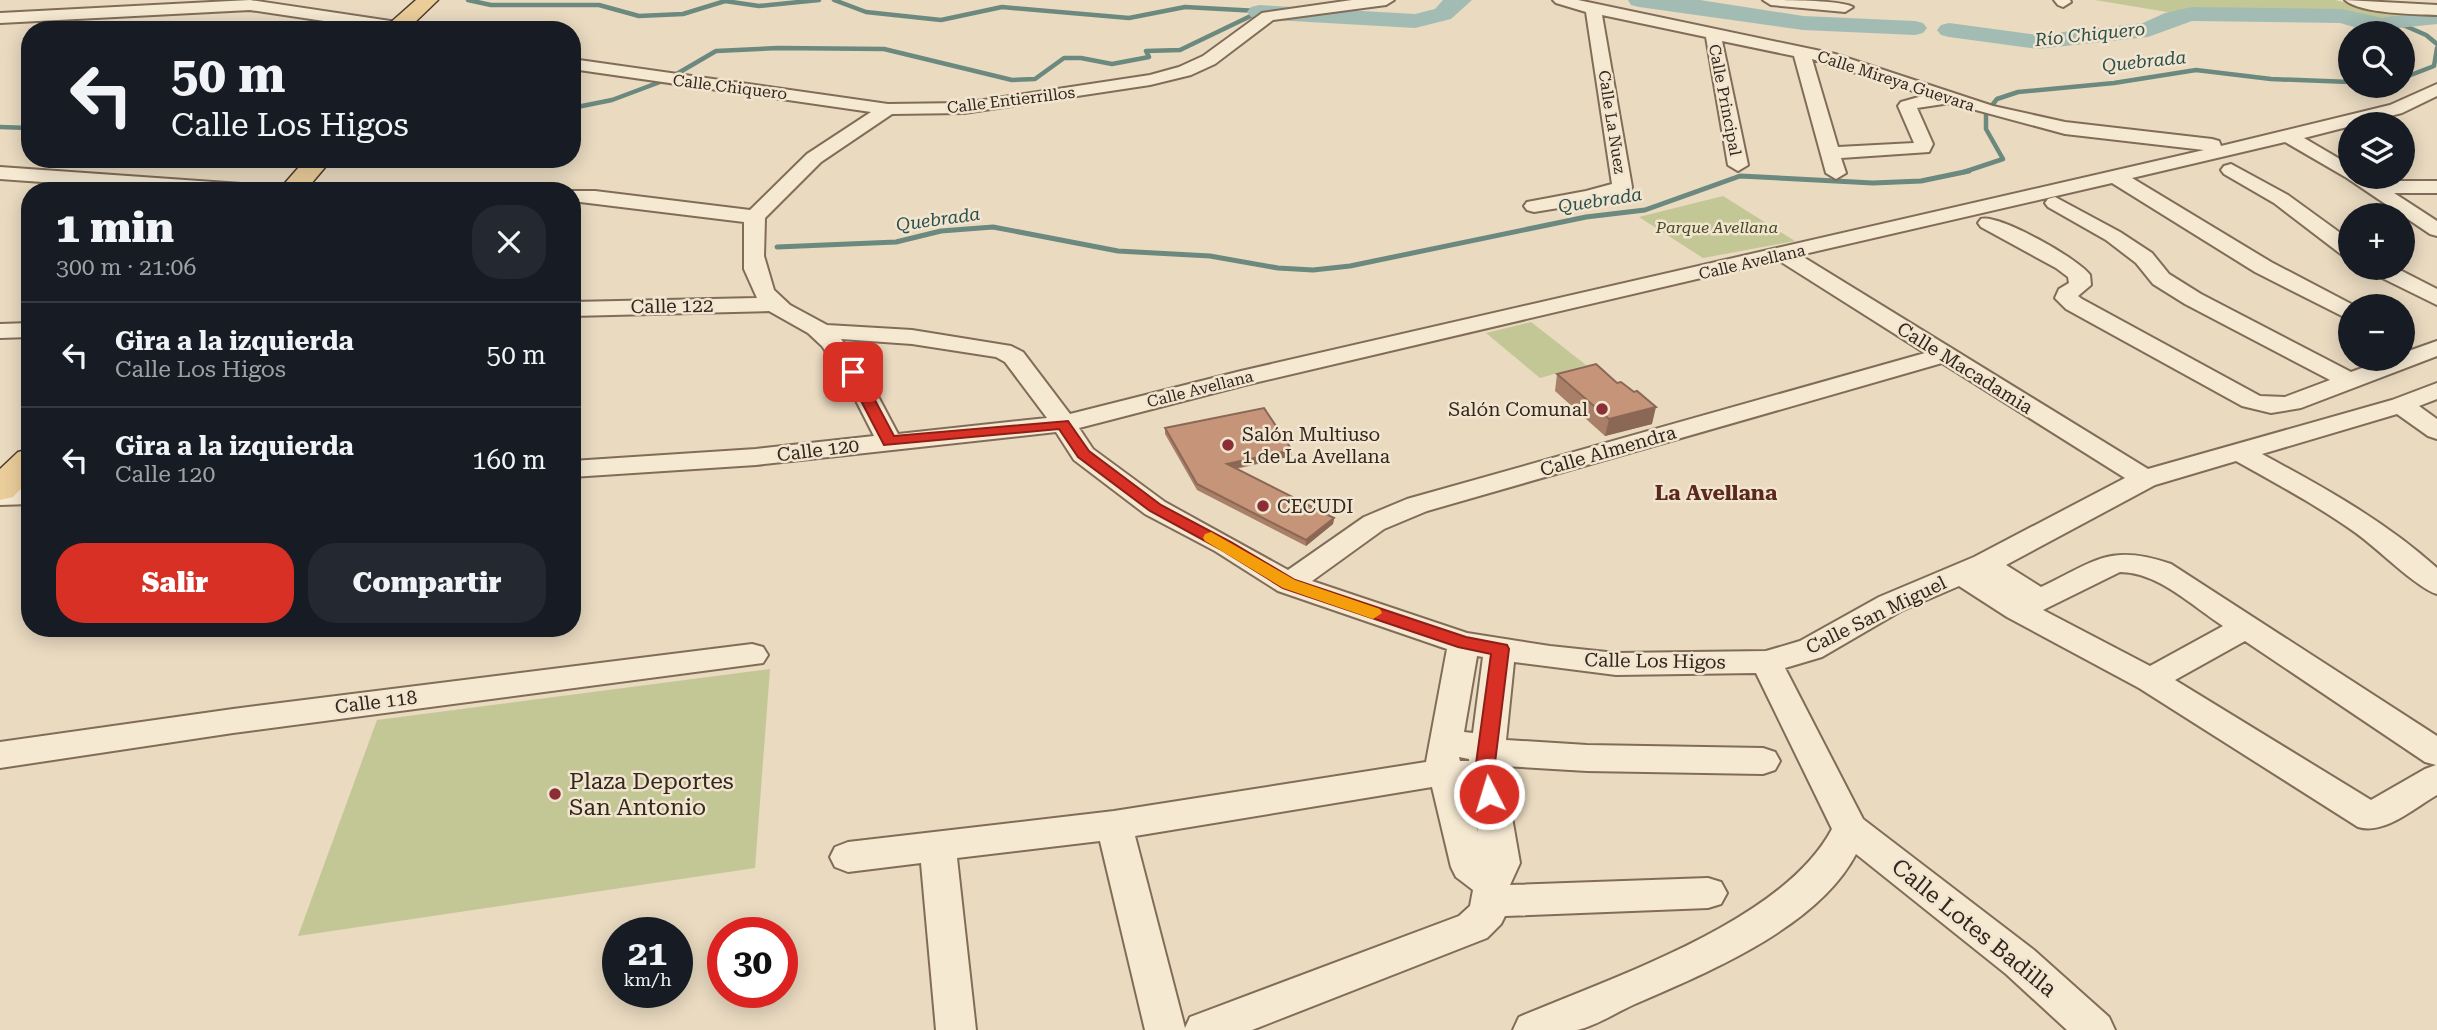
<!DOCTYPE html>
<html lang="es">
<head>
<meta charset="utf-8">
<style>
	:root { --surface:#171b24; --page:#242831; --text:#f1f3f6; --muted:#9ea1a6; --line:#363941; --accent:#d93025 }
	body { margin:0; font-family:"Roboto Serif",serif; background:var(--page); color:var(--text); height:100vh; display:flex; flex-direction:column; font-size:26px; white-space:nowrap }
	* { box-sizing:border-box; margin:0 }
	p { font-size:23px; color:var(--muted) }
	.icon { flex:none; width:38px; height:38px; fill:none; stroke:currentColor; stroke-width:2; stroke-linecap:round; stroke-linejoin:round }
	.map { position:relative; flex:1; overflow:hidden }
	.details { position:absolute; left:21px; top:182px; width:560px; height:455px; display:flex; flex-direction:column; background:var(--surface); border-radius:28px; box-shadow:0 4px 18px #0003 }
	.details>* { flex:none }
	.hud { position:absolute; left:21px; top:21px; width:560px; height:147px; border-radius:28px; box-shadow:0 4px 18px #0003; background:#171b24; color:var(--text); overflow:hidden }
	.tools { position:absolute; left:2338px; top:21px; display:grid; gap:14px }
	.tools a { display:grid; place-items:center; width:77px; height:77px; border-radius:50%; background:var(--surface); box-shadow:0 4px 18px #0003; font-size:35px }
	.speed { position:absolute; left:602px; top:917px; display:flex; gap:14px; font-size:35px; font-weight:700; text-align:center }
	.speed>* { display:grid; place-content:center; width:91px; height:91px; border-radius:50%; background:var(--surface); box-shadow:0 4px 18px #0003; line-height:1 }
	.speed small { font-size:18px; font-weight:400 }
	.speed .limit { border:10px solid #d22; background:#fff; color:#111 }
	.pin { position:absolute; display:grid; place-items:center; width:60px; height:60px; color:#fff; margin:-30px; border-radius:14px; box-shadow:0 4px 10px #0006 }
	.me { position:absolute; width:77px; margin:-38px; rotate:355deg; stroke-linejoin:round; filter:drop-shadow(0 0 5px #0008) }
	.turn { display:flex; align-items:center; gap:24px; height:147px; padding:0 35px; font-size:32px }
	.turn .icon { width:91px; height:91px; stroke-width:2.5 }
	.turn b { display:block; font-size:49px; line-height:60px }
	.round { display:grid; place-items:center; flex:none; width:74px; height:74px; border-radius:28px; background:var(--page) }
	.headline { display:flex; align-items:center; justify-content:space-between; height:119px; padding:0 35px }
	h1 { font-size:42px; font-weight:800; line-height:52px }
	.button { display:flex; gap:14px; margin-top:auto; padding:14px 35px }
	.button a { flex:1; height:80px; border-radius:28px; background:var(--accent); color:#fff; font-size:28px; font-weight:800; line-height:80px; text-align:center }
	.button a+a { background:var(--page); color:var(--text) }
	ul { padding:0; list-style:none }
	li { display:flex; align-items:center; gap:21px; height:105px; padding:0 35px; border-top:2px solid var(--line) }
	li div { flex:1 }
	li b { display:block; font-size:26px }
	li em { font-style:normal }
	.map>svg:first-child { display:block }
</style>
</head>
<body>
<div class="map">
<svg width="2437" height="1030" viewBox="0 0 2437 1030">
	<rect width="100%" height="100%" fill="#e9dac0"/>
	<!-- green -->
	<path fill="#c3c695" d="M 2095,0 L 2335,0 L 2367,8 L 2437,12 L 2437,16 L 2388,20 L 2369,22 L 2340,15 L 2173,13 Z
		M 1723,196 L 1795,241 L 1703,258 L 1639,217 Z
		M 1531,322 L 1586,365 L 1540,378 L 1486,333 Z
		M 770,669 L 755,868 L 298,936 L 377,720 Z"/>
	<g fill="none" stroke-linecap="round" stroke-linejoin="round">
		<!-- stream-far1 -->
		<path stroke="#6b897f" stroke-width="4.5" d="M 468,0 L 491,5 L 599,5 L 639,16 L 683,14 L 725,1 L 759,6 L 819,0
			M 834,0 L 866,12 L 941,20 L 1002,7 L 1129,18 L 1185,7 L 1258,11
			M 2394,21 L 2426,35 L 2437,44
			M 2403,78 L 2434,66 L 2437,48
			M 572,108 L 612,100 L 668,79 L 716,51 L 778,48 L 884,49 L 1012,80 L 1035,79 L 1064,58 L 1081,58 L 1112,64 L 1149,57 L 1146,51 L 1180,50 L 1259,12
			M 0,127 L 30,128
			M 1964,172 L 2003,159 L 1986,129 L 1986,113 L 1997,99 L 2018,92 L 2114,83 L 2196,70 L 2271,79 L 2350,82"/>
		<!-- stream -->
		<path stroke="#6b897f" stroke-width="5" d="M 777,247 L 896,242 L 941,231 L 993,227 L 1118,251 L 1210,256 L 1278,268 L 1313,270 L 1350,266 L 1586,217 L 1645,210 L 1740,176 L 1873,183 L 1921,181 L 1969,171"/>
		<!-- river -->
		<path fill="#a2bcb3" fill-rule="evenodd" d="M 1443,0 L 1472,0 L 1451,19 L 1415,28 L 1259,19 L 1251,17 L 1247,12 L 1251,7 L 1259,5 L 1415,14 L 1435,9 Z
			M 1628,0 L 1700,0 L 1803,16 L 1915,21 L 1923,23 L 1927,28 L 1923,33 L 1915,35 L 1803,30 L 1639,7 L 1631,5 Z
			M 2192,7 L 2342,9 L 2382,18 L 2437,10 L 2437,24 L 2399,28 L 2386,32 L 2368,31 L 2340,23 L 2192,21 L 2148,37 L 2037,49 L 1949,37 L 1941,35 L 1937,30 L 1941,25 L 1949,23 L 2037,35 L 2143,23 L 2165,13 Z"/>
		<!-- minor casing -->
		<g stroke="#816c59" stroke-width="4">
			<path id="minor" d="M 250,0 L 397,22 L 405,27 L 403,30 L 384,30 L 250,10 L 0,23 L 0,13 Z
				M 1352,0 L 1394,0 L 1386,5 L 1273,20 L 1215,64 L 1191,75 L 1150,85 L 964,113 L 892,114 L 821,162 L 765,218 L 764,256 L 774,290 L 790,305 L 827,325 L 912,330 L 1011,346 L 1023,352 L 1070,414 L 1241,371 L 2204,150 L 2065,134 L 1950,103 L 1917,108 L 1933,144 L 1929,152 L 1841,158 L 1846,173 L 1836,179 L 1826,173 L 1794,56 L 1722,41 L 1748,165 L 1738,171 L 1728,165 L 1706,37 L 1602,15 L 1632,187 L 1629,191 L 1589,203 L 1534,212 L 1527,210 L 1524,206 L 1527,202 L 1586,191 L 1612,184 L 1586,12 L 1556,3 L 1553,0 L 1578,0 L 1835,54 L 1993,106 L 2065,122 L 2212,139 L 2219,141 L 2221,146 L 2390,105 L 2437,84 L 2437,96 L 2402,113 L 2304,138 L 2350,165 L 2350,177 L 2369,177 L 2376,181 L 2437,181 L 2437,193 L 2394,193 L 2437,221 L 2437,236 L 2430,234 L 2347,178 L 2285,142 L 2132,178 L 2271,262 L 2355,306 L 2350,306 L 2350,320 L 2255,272 L 2112,183 L 1800,255 L 2148,469 L 2392,400 L 2437,383 L 2437,399 L 2419,406 L 2437,419 L 2437,439 L 2428,436 L 2397,414 L 2262,454 C 2323,487 2385,521 2437,568 L 2437,594 C 2418,589 2376,547 2356,533 C 2318,506 2277,484 2236,461 L 2155,485 L 2006,565 L 2041,587 C 2096,561 2110,543 2171,564 L 2437,736 L 2437,795 C 2414,808 2385,835 2358,827 L 2139,688 L 2007,617 L 1959,586 L 1901,611 L 1822,657 L 1785,668 L 1863,819 L 2034,950 L 2109,1017 L 2115,1030 L 2067,1030 L 2006,974 L 1856,854 C 1817,928 1708,972 1635,1004 C 1617,1012 1596,1026 1577,1030 C 1557,1030 1532,1030 1513,1030 L 1519,1017 C 1612,977 1783,922 1832,829 L 1756,673 L 1616,675 L 1514,662 L 1506,740 L 1587,745 L 1763,748 L 1775,752 L 1780,761 L 1775,770 L 1763,774 L 1587,771 L 1503,766 L 1520,863 L 1510,885 L 1708,878 L 1721,882 L 1727,893 L 1721,904 L 1708,908 L 1505,916 L 1501,924 L 1487,938 L 1252,1030 L 1145,1030 L 1100,841 L 957,858 L 976,1030 L 936,1030 L 921,863 L 848,872 L 835,867 L 830,857 L 835,847 L 848,842 L 1114,811 L 1426,762 L 1447,649 L 1278,591 L 1215,551 L 1145,514 L 1074,460 L 1056,432 L 756,465 L 572,477 L 572,461 L 756,449 L 874,436 L 847,383 L 822,346 L 808,333 L 769,311 L 572,316 L 572,302 L 757,298 L 744,269 L 744,222 L 572,201 L 572,191 L 565,191 L 595,191 L 750,210 L 807,154 L 871,112 L 572,69 L 572,59 L 888,104 L 964,103 L 1150,75 L 1179,67 L 1203,56 L 1262,13 ZM 1812,59 L 1926,95 L 1901,102 L 1898,106 L 1914,143 L 1838,147 ZM 1778,260 L 1925,353 L 1407,499 L 1364,517 L 1288,570 L 1165,502 L 1093,449 L 1079,428 L 1245,385 ZM 841,339 L 912,344 L 996,357 L 1005,362 L 1047,418 L 898,434 L 871,383 ZM 1942,363 L 2125,478 L 1974,557 L 1879,597 L 1800,641 L 1766,651 L 1616,653 L 1550,646 L 1467,633 L 1312,581 L 1384,529 L 1427,511 ZM 2120,572 C 2158,572 2192,606 2223,626 L 2150,666 L 2043,610 ZM 2245,641 L 2425,762 L 2436,765 L 2425,769 L 2371,800 L 2175,680 ZM 1477,656 L 1483,657 L 1473,733 L 1464,732 ZM 1459,757 L 1469,759 L 1469,761 L 1460,761 ZM 1432,787 L 1451,867 L 1456,877 L 1473,890 L 1470,906 L 1459,916 L 1190,1017 L 1185,1028 L 1135,836 ZM 1471,787 L 1478,833 L 1467,788 Z
				M 1763,0 C 1783,0 1840,0 1853,7 L 1845,12 L 1771,5 Z
				M 2054,0 L 2070,0 L 2071,2 L 2063,7 L 2058,5 Z
				M 2345,0 L 2437,5 L 2437,15 C 2415,14 2361,14 2345,0 Z
				M 2231,164 L 2288,195 L 2350,240 L 2350,256 L 2342,255 L 2274,203 L 2224,174 L 2221,170 L 2224,166 Z
				M 0,167 L 256,185 L 266,191 L 168,191 L 0,179 Z
				M 2055,197 L 2120,232 L 2152,253 L 2169,274 L 2201,294 L 2351,372 L 2387,359 L 2403,359 L 2403,353 L 2437,341 L 2437,356 L 2301,408 L 2271,413 L 2242,406 L 2066,309 L 2055,298 L 2059,289 L 2069,283 L 2068,277 L 2056,268 L 1981,227 L 1978,223 L 1981,219 C 1999,214 2079,259 2090,275 L 2091,285 L 2078,296 L 2082,299 L 2260,396 L 2285,397 L 2330,380 L 2185,304 L 2153,284 L 2136,263 L 2106,240 L 2048,207 L 2045,203 L 2048,199 Z
				M 2369,268 L 2396,268 L 2437,289 L 2437,305 L 2372,273 Z
				M 30,323 L 30,337 L 0,338 L 0,324 Z
				M 30,488 L 30,504 L 0,505 L 0,489 Z
				M 752,644 L 763,647 L 768,655 L 763,663 L 233,733 L 0,768 L 0,742 L 233,709 Z"/>
		</g>
		<!-- major casing -->
		<g stroke="#4f3b2e" stroke-width="3">
			<path id="major" d="M 416,0 L 438,0 L 411,26 L 413,30 L 388,30 L 387,27 L 390,23 Z
				M 306,159 L 332,159 L 305,191 L 278,191 Z
				M 30,449 L 30,479 L 13,497 L 0,500 L 0,469 L 18,452 Z"/>
		</g>
		<!-- minor -->
		<use href="#minor" fill="#f5e9d2" fill-rule="evenodd"/>
		<!-- major -->
		<use href="#major" fill="#ebcd9a" fill-rule="evenodd"/>
	</g>
	<!-- wall -->
	<path fill="#a97f68" d="M 1557,374 L 1617,383 L 1652,424 L 1605,436 L 1555,391 Z
		M 1165,428 L 1292,450 L 1292,456 L 1236,469 L 1334,518 L 1333,524 L 1306,546 L 1197,490 L 1165,434 Z"/>
	<!-- shaded-wall -->
	<path fill="#8a6855" d="M 1656,407 L 1652,424 L 1605,436 L 1609,419 Z
		M 1292,450 L 1292,456 L 1227,470 L 1227,464 Z
		M 1334,518 L 1333,524 L 1306,546 L 1306,540 Z"/>
	<!-- building -->
	<path fill="#c59479" stroke="#8a6855" stroke-width="2" d="M 1596,364 L 1617,383 L 1621,382 L 1634,392 L 1637,391 L 1656,407 L 1609,419 L 1557,374 Z
		M 1264,408 L 1292,450 L 1227,464 L 1334,518 L 1306,540 L 1197,484 L 1165,428 Z"/>
	<!-- route -->
	<path fill="#d93025" stroke="#8d1f18" stroke-width="2" d="M 853,367 L 860,372 L 894,436 L 1068,421 L 1089,451 L 1161,505 L 1231,542 L 1295,580 L 1466,637 L 1507,645 L 1509,649 L 1494,771 L 1499,794 L 1496,799 L 1489,802 L 1482,799 L 1475,771 L 1491,654 L 1458,647 L 1283,588 L 1220,549 L 1150,511 L 1078,457 L 1059,429 L 884,445 L 846,372 Z"/>
	<!-- slow -->
	<path fill="#f59e0b" d="M 1211,532 L 1295,580 L 1380,609 L 1382,613 L 1373,619 L 1283,588 L 1205,541 L 1203,538 L 1205,534 Z"/>
	<!-- markers -->
	<g fill="#8b2f35" stroke="#f2e5cf" stroke-width="2.5">
		<circle cx="1602" cy="409" r="7"/>
		<circle cx="1228" cy="445" r="7"/>
		<circle cx="1263" cy="506" r="7"/>
		<circle cx="555" cy="794" r="7"/>
	</g>
	<g text-anchor="middle" dominant-baseline="central" stroke-width="5" stroke-linejoin="round" paint-order="stroke">
		<!-- far-street labels -->
		<g font-size="16" fill="#32261d" stroke="#f2e5cf">
			<text transform="translate(1896 81) rotate(18)">Calle Mireya Guevara</text>
			<text transform="translate(730 87) rotate(7)">Calle Chiquero</text>
			<text transform="translate(1011 100) rotate(-7)">Calle Entierrillos</text>
			<text transform="translate(1725 100) rotate(79)">Calle Principal</text>
			<text transform="translate(1612 122) rotate(81)">Calle La Nuez</text>
			<text transform="translate(1752 262) rotate(-13)">Calle Avellana</text>
			<text transform="translate(1200 389) rotate(-14)">Calle Avellana</text>
		</g>
		<!-- far-park labels -->
		<g font-size="16" font-style="italic" fill="#454c25" stroke="#f2e5cf">
			<text x="1717" y="227">Parque Avellana</text>
		</g>
		<!-- far-water labels -->
		<g font-size="18" font-style="italic" fill="#2d504c" stroke="#f2e5cf">
			<text transform="translate(2090 34) rotate(-6)">Río Chiquero</text>
			<text transform="translate(2144 61) rotate(-6)">Quebrada</text>
			<text transform="translate(1600 200) rotate(-9)">Quebrada</text>
			<text transform="translate(938 219) rotate(-8)">Quebrada</text>
		</g>
		<!-- street labels -->
		<g font-size="19" fill="#32261d" stroke="#f2e5cf">
			<text transform="translate(672 306) rotate(-1)">Calle 122</text>
			<text transform="translate(1965 368) rotate(32)">Calle Macadamia</text>
			<text transform="translate(818 450) rotate(-7)">Calle 120</text>
			<text transform="translate(1608 451) rotate(-16)">Calle Almendra</text>
			<text transform="translate(1876 615) rotate(-26)">Calle San Miguel</text>
			<text transform="translate(1655 661) rotate(1)">Calle Los Higos</text>
			<text transform="translate(376 702) rotate(-7)">Calle 118</text>
		</g>
		<!-- poi labels -->
		<g font-size="19" fill="#32261d" stroke="#f2e5cf" text-anchor="start">
			<text x="1588" y="409" text-anchor="end">Salón Comunal</text>
			<text x="1242" y="434">Salón Multiuso<tspan x="1242" dy="22">1 de La Avellana</tspan></text>
			<text x="1277" y="506">CECUDI</text>
		</g>
		<!-- neighbourhood labels -->
		<g font-size="21" font-weight="bold" fill="#5b2820" stroke="#f2e5cf">
			<text x="1716" y="493">La Avellana</text>
		</g>
		<!-- near-poi labels -->
		<g font-size="23" fill="#32261d" stroke="#f2e5cf" text-anchor="start">
			<text x="569" y="781">Plaza Deportes<tspan x="569" dy="26">San Antonio</tspan></text>
		</g>
		<!-- near-street labels -->
		<g font-size="23" fill="#32261d" stroke="#f2e5cf">
			<text transform="translate(1974 928) rotate(39)">Calle Lotes Badilla</text>
		</g>
	</g>
</svg>
<div class="tools">
<a><svg class="icon" aria-label="search" viewBox="0 0 24 24"><circle cx="10" cy="10" r="6"/><path d="M15 15l6 6"/></svg></a>
<a><svg class="icon" aria-label="layers" viewBox="0 0 24 24"><path d="M12 4l9 5-9 5-9-5zM3 14l9 5 9-5"/></svg></a>
<a>+</a>
<a>−</a>
</div>
<div class="speed"><div>21<small>km/h</small></div><div class="limit">30</div></div>
<div class="pin" style="left:853px;top:372px;background:#d93025"><svg class="icon" aria-label="arrive" viewBox="0 0 24 24"><path d="M6 21V4h12l-3 4 3 4H6"/></svg></div>
<svg class="me" style="left:1489px;top:794px" viewBox="-20 -20 40 40"><circle r="17" fill="#d93025" stroke="#fff" stroke-width="3"/><path d="M0-11L8 9 0 5-8 9z" fill="#fff"/></svg>
<div class="hud">
<div class="turn"><svg class="icon" aria-label="left" viewBox="0 0 24 24"><path d="M17 20v-9H6M10 6l-5 5 5 5"/></svg><div><b>50 m</b>Calle Los Higos</div></div>
</div>
<section class="details">
<div class="headline"><div><h1>1 min</h1><p>300 m · 21:06</p></div><a class="round"><svg class="icon" aria-label="close" viewBox="0 0 24 24"><path d="M6 6l12 12M18 6L6 18"/></svg></a></div>
<ul>
<li><svg class="icon" aria-label="left" viewBox="0 0 24 24"><path d="M17 20v-9H6M10 6l-5 5 5 5"/></svg><div><b>Gira a la izquierda</b><p>Calle Los Higos</p></div><em>50 m</em></li>
<li><svg class="icon" aria-label="left" viewBox="0 0 24 24"><path d="M17 20v-9H6M10 6l-5 5 5 5"/></svg><div><b>Gira a la izquierda</b><p>Calle 120</p></div><em>160 m</em></li>
</ul>
<div class="button"><a>Salir</a><a>Compartir</a></div>
</section>
</div>
</body>
</html>
